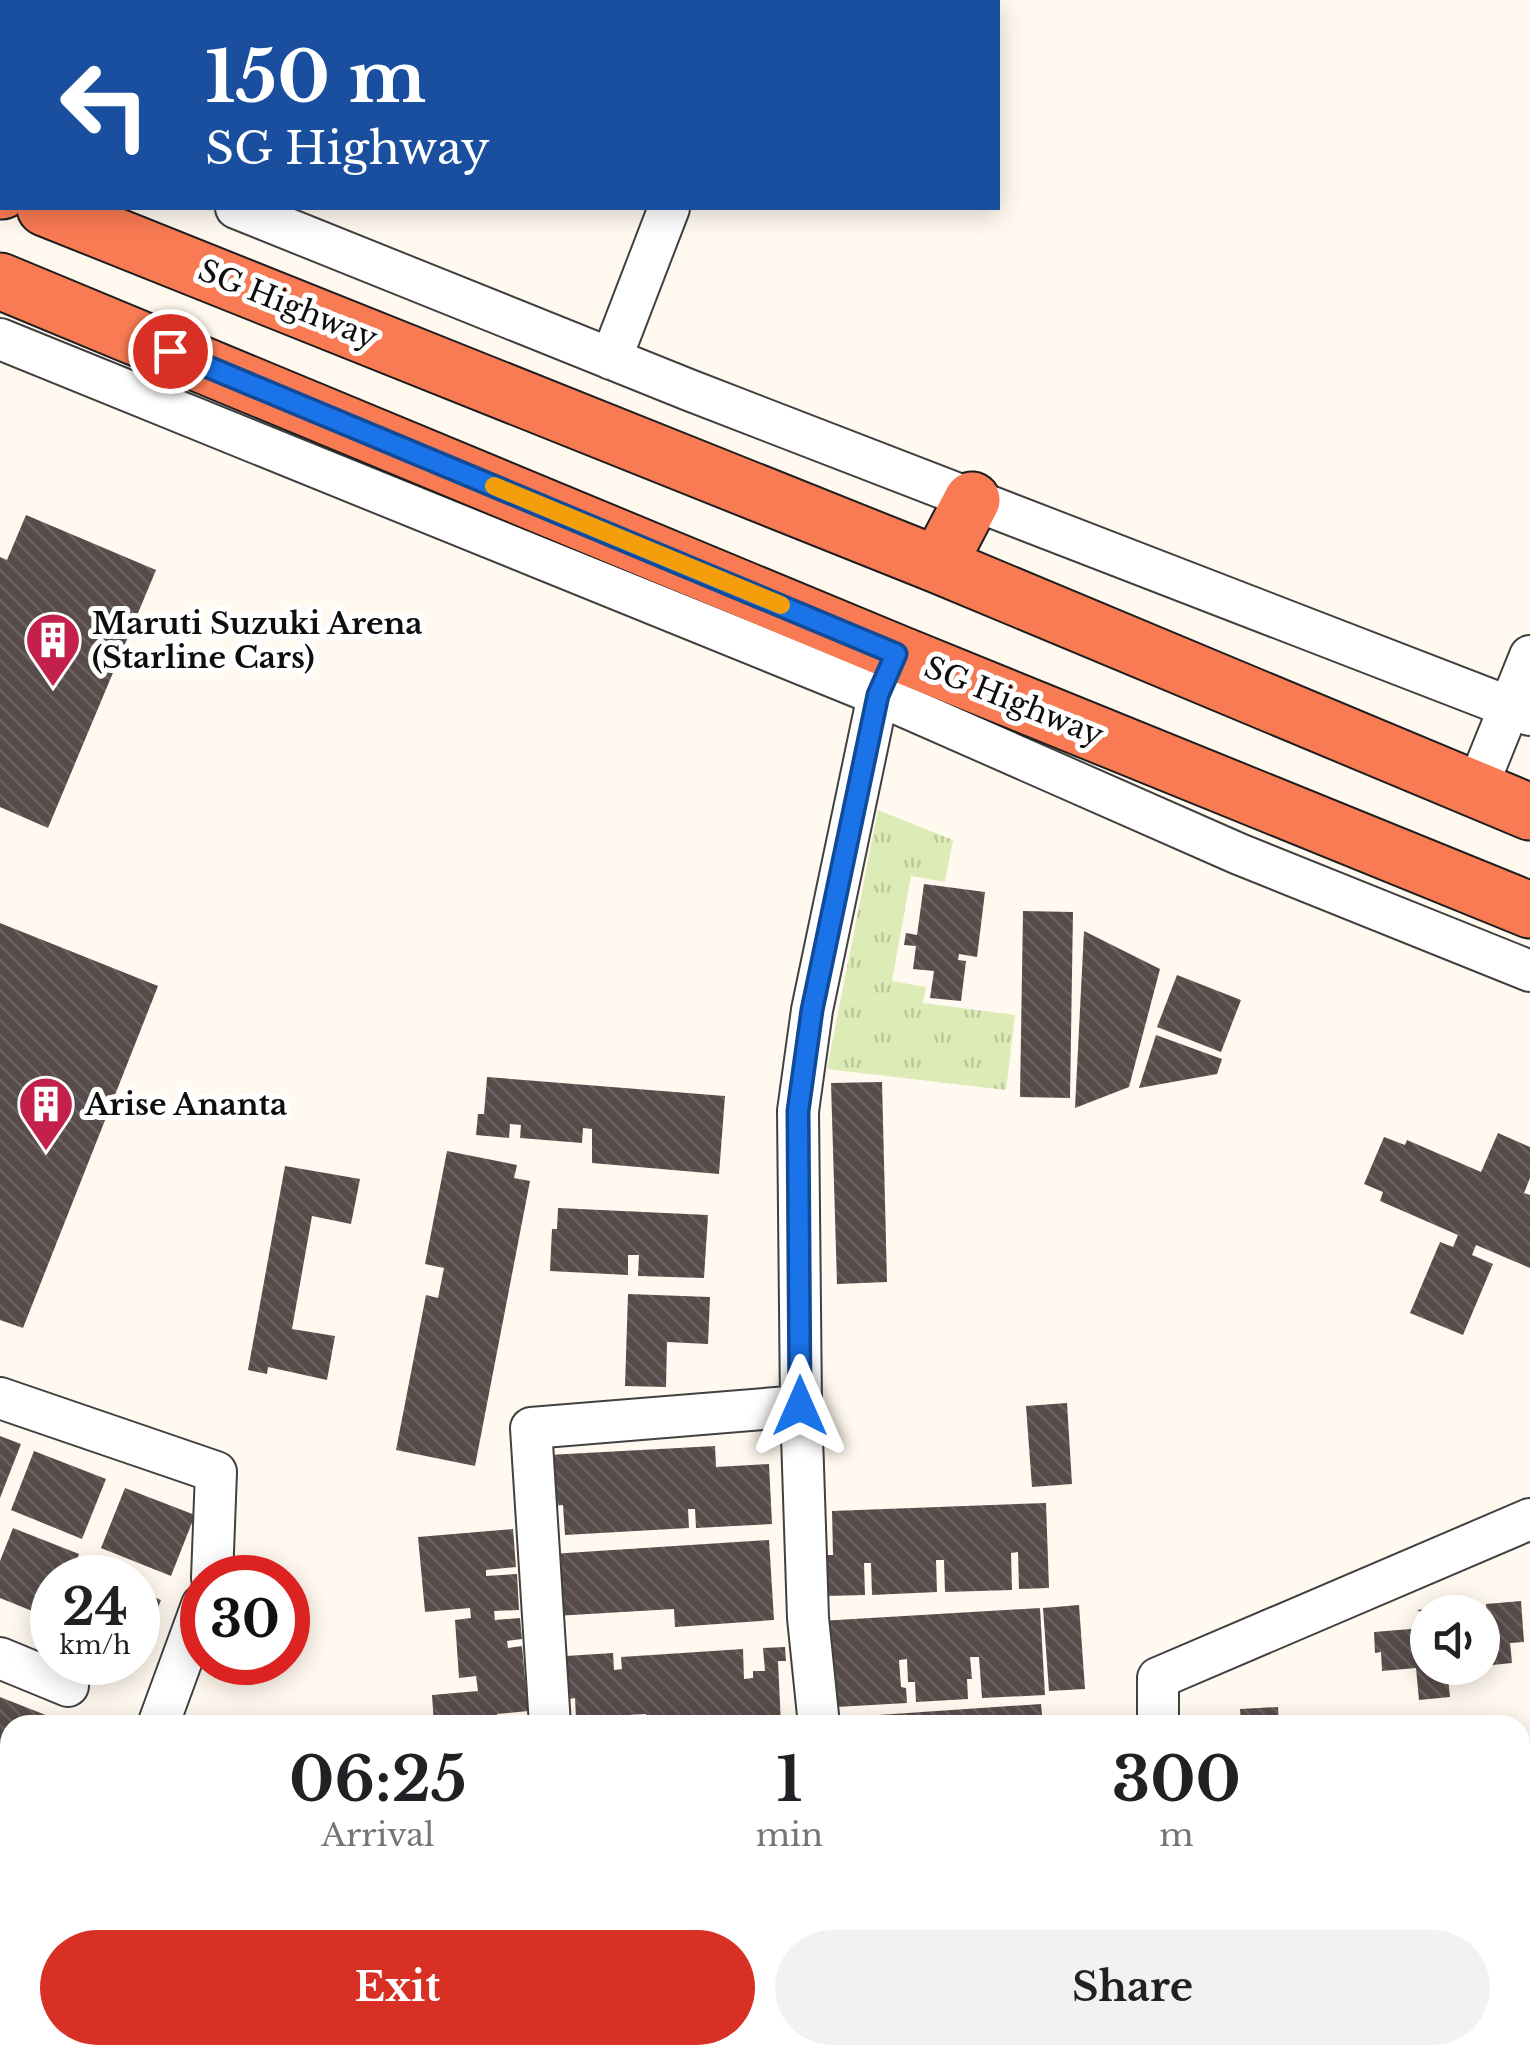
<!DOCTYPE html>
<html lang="en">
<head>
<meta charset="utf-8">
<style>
	:root { --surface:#fff; --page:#f2f2f2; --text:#202124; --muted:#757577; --accent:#d93025 }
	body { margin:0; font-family:"Libre Baskerville",serif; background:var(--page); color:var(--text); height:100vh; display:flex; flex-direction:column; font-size:38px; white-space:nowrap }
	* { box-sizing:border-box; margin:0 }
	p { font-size:32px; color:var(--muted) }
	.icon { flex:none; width:55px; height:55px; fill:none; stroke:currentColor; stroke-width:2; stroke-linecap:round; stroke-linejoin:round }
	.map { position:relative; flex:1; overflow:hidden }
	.panel { position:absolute; left:0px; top:1715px; width:1530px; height:350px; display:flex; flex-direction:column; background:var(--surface); border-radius:30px 30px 0 0; box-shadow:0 5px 25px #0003 }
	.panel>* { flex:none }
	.guide { position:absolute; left:0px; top:0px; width:1000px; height:210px; box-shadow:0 5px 25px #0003; background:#1a4fa0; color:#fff; overflow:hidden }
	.fabs { position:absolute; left:1410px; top:1595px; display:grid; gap:20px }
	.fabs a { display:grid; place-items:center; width:90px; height:90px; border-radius:50%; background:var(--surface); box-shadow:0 5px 25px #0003; font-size:50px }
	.speed { position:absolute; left:30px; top:1555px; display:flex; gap:20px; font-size:50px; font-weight:700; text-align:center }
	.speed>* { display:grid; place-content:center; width:130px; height:130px; border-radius:50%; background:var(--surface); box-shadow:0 5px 25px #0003; line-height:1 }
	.speed small { font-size:25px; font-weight:400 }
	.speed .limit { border:15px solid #d22; background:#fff; color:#111 }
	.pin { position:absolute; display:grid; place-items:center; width:85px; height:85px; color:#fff; margin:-42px; border:5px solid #fff; border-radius:50%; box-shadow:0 2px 10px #0007 }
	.me { position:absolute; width:110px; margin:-55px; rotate:0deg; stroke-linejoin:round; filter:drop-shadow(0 0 8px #0008) }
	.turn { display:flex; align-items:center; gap:35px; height:210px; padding:0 40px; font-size:45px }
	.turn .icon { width:130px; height:130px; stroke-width:2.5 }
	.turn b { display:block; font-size:70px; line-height:85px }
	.eta { display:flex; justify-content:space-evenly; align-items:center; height:170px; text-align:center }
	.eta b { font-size:60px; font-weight:700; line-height:70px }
	.cta { display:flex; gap:20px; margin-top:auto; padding:20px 40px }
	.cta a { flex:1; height:115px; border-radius:60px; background:var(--accent); color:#fff; font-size:40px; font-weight:700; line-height:115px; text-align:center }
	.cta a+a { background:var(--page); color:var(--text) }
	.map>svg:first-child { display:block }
</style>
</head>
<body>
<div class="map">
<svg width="1530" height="2065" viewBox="0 0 1530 2065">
	<defs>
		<pattern id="grass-tufts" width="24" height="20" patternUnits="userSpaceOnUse" patternTransform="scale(2.5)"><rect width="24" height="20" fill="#ddebb7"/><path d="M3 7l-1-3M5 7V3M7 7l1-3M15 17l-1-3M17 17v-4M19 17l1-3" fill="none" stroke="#bcc89c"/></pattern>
		<pattern id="building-back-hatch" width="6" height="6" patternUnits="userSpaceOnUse" patternTransform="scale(2.5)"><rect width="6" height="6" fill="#574c4a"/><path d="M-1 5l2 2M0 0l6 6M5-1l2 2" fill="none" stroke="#6a6160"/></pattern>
	</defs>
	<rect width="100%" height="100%" fill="#fff9ef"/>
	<!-- grass -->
	<path fill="url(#grass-tufts)" d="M 878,810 L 953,840 L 945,882 L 911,876 L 892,981 L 926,987 L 923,1003 L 1015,1015 L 1006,1090 L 827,1069 Z"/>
	<!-- building -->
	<path fill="url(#building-back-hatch)" d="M 26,515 L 156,570 L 48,828 L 0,807 L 0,557 L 7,560 Z
		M 924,884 L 985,892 L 977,957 L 959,954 L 958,960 L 966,961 L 961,1001 L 930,998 L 934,971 L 913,969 L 916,946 L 904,945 L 906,933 L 917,935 Z
		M 1023,911 L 1073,912 L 1070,1098 L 1020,1097 Z
		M 0,923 L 158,986 L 23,1328 L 0,1320 Z
		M 1084,931 L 1160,969 L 1129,1087 L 1075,1108 Z
		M 1177,975 L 1241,1000 L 1221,1052 L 1157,1027 Z
		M 1156,1035 L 1222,1059 L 1217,1074 L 1139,1088 Z
		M 487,1077 L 725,1096 L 719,1174 L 592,1163 L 592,1129 L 583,1128 L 582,1143 L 520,1138 L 521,1125 L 510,1124 L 509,1138 L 476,1135 L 478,1114 L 484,1114 Z
		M 882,1082 L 887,1282 L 837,1284 L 831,1083 Z
		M 1498,1133 L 1530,1147 L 1530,1178 L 1524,1193 L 1530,1195 L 1530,1268 L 1476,1245 L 1472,1255 L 1493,1264 L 1463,1335 L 1410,1313 L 1440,1242 L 1453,1247 L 1458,1235 L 1380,1201 L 1383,1192 L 1364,1184 L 1384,1137 L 1405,1145 L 1407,1140 L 1481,1172 Z
		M 447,1151 L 517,1165 L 514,1178 L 530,1181 L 475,1466 L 396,1450 L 426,1295 L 438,1298 L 444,1268 L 425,1264 Z
		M 285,1166 L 360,1179 L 351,1224 L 312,1216 L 292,1329 L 335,1336 L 327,1380 L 268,1367 L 267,1374 L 248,1370 Z
		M 558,1208 L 708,1215 L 704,1278 L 638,1276 L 639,1255 L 628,1255 L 628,1275 L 550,1271 L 552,1229 L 557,1229 Z
		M 628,1294 L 710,1297 L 708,1344 L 667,1342 L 666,1387 L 625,1386 Z
		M 1067,1403 L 1072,1484 L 1032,1487 L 1026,1406 Z
		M 0,1436 L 21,1444 L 0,1498 Z
		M 715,1446 L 716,1467 L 769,1464 L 772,1524 L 696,1528 L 695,1509 L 688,1509 L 689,1528 L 565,1535 L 563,1505 L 550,1506 L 548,1455 Z
		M 34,1451 L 106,1479 L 82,1539 L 11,1510 Z
		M 125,1488 L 195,1515 L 171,1576 L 101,1548 Z
		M 1046,1503 L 1049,1588 L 1019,1589 L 1018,1552 L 1011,1553 L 1012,1590 L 945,1592 L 944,1560 L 936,1560 L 937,1592 L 872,1595 L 871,1563 L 864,1563 L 865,1595 L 825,1596 L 823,1555 L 833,1555 L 832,1511 Z
		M 13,1528 L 79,1554 L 70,1578 L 52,1578 L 52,1619 L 0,1598 L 0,1561 Z
		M 513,1529 L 516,1567 L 486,1570 L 486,1576 L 517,1574 L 519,1610 L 494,1611 L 495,1620 L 520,1618 L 522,1639 L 507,1641 L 508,1648 L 522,1646 L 528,1711 L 497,1714 L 497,1721 L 528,1718 L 529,1725 L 434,1725 L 432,1695 L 478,1691 L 476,1676 L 459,1678 L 455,1620 L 471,1618 L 470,1608 L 425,1612 L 418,1537 Z
		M 769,1540 L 774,1620 L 675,1627 L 674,1609 L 555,1616 L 551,1554 Z
		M 138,1590 L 161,1600 L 138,1659 Z
		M 1521,1601 L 1524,1642 L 1510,1643 L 1512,1663 L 1482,1666 L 1482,1634 L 1488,1633 L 1486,1604 Z
		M 1477,1604 L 1478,1612 L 1428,1612 L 1428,1668 L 1447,1668 L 1450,1697 L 1419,1700 L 1416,1668 L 1382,1671 L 1381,1652 L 1375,1653 L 1374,1632 L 1423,1628 L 1421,1612 L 1417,1610 Z
		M 1079,1605 L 1085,1689 L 1049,1691 L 1043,1608 Z
		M 1040,1608 L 1045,1695 L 982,1698 L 979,1657 L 970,1657 L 972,1679 L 967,1679 L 968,1699 L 916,1702 L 915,1682 L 908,1682 L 907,1659 L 899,1660 L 901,1687 L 906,1688 L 907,1703 L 836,1707 L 834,1665 L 823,1665 L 820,1621 Z
		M 785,1647 L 786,1661 L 778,1661 L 781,1725 L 730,1725 L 730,1716 L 721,1717 L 721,1725 L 647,1725 L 646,1714 L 576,1718 L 575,1698 L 569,1699 L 566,1656 L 613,1653 L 614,1670 L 622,1669 L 621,1657 L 743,1649 L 744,1679 L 753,1678 L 753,1671 L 765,1671 L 763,1648 Z
		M 0,1697 L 71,1725 L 10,1725 L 10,1773 L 0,1769 Z
		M 1041,1704 L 1043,1725 L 850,1725 L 849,1717 Z
		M 1278,1707 L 1279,1725 L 1241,1725 L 1240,1709 Z
		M 1530,1743 L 1530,1783 L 1520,1784 L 1520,1744 Z
		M 0,1792 L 10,1796 L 10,1868 L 0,1864 Z
		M 1530,1827 L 1530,1981 L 1520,1981 L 1520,1828 Z
		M 0,1956 L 10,1960 L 10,1971 L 0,1995 Z
		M 580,2055 L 616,2055 L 617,2065 L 580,2065 Z
		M 817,2055 L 818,2065 L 780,2065 L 779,2058 Z
		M 1434,2055 L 1435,2065 L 1406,2065 L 1405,2057 Z
		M 1396,2058 L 1397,2065 L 1357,2065 L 1356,2063 Z"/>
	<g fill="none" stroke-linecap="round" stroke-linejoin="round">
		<!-- minor casing -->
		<g stroke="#414141" stroke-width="44">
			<path id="minor" d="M 748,2 L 749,0
				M 0,113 L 2,114
				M 236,208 L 689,390 L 1530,715
				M 0,339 L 878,695 L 1239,854 L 1530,971
				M 611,359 L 669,208
				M 1476,790 L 1530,656
				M 0,1398 L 216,1472 L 212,1578
				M 801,1406 L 808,1618 L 819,1725
				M 0,1658 L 68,1686
				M 158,1725 L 202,1605
				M 550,1725 L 531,1428 L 801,1406 L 798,1111 L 812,1010 L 878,695 L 889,671
				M 1158,1725 L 1158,1678 L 1530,1519
				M 1520,1794 L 1530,1793
				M 1520,2042 L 1530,2041
				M 1181,2058 L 1242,2055
				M 43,2065 L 47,2055"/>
		</g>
		<!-- highway casing -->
		<g stroke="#1f1f1f" stroke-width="59">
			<path id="highway" d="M 0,190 L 2,191
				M 45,208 L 938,565 L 1530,812
				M 0,281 L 897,653 L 1530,910
				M 938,565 L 972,500"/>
		</g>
		<!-- minor -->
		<use href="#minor" stroke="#fff" stroke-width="40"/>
		<!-- highway -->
		<use href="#highway" stroke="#f97b53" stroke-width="55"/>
	</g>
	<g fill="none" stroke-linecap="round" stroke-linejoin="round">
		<!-- route casing -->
		<g stroke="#114b97" stroke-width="25">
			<path id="route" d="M 170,351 L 896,654 L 878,695 L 812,1010 L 798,1111 L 800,1406"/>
		</g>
		<!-- route -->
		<use href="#route" stroke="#1a73e8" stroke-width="18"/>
		<!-- slow -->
		<path stroke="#f59e0b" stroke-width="18" d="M 494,486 L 781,605"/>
	</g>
	<!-- icons -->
	<defs>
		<g id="building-pin" transform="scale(2.875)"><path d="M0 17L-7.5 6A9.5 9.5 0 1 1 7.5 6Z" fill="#c3214c" stroke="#fff"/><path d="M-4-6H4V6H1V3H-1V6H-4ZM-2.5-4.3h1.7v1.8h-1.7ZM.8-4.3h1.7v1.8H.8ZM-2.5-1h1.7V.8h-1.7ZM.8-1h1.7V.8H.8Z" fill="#fff"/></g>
	</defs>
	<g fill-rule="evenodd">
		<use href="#building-pin" x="53" y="640"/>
		<use href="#building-pin" x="46" y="1104"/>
	</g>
	<g text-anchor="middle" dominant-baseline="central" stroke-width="10" stroke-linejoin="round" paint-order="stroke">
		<!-- street labels -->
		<g font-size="30" fill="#0e0e0e" stroke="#fff">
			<text transform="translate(288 304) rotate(22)">SG Highway</text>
			<text transform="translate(1014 701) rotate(22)">SG Highway</text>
		</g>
		<!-- poi labels -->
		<g font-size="30" font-weight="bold" fill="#0e0e0e" stroke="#fff" text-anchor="start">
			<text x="92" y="623">Maruti Suzuki Arena<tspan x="92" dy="34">(Starline Cars)</tspan></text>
			<text x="85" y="1104">Arise Ananta</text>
		</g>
	</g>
</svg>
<div class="fabs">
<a><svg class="icon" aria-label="sound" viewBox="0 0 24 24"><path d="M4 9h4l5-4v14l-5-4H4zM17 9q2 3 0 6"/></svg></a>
</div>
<div class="speed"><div>24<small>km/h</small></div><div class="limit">30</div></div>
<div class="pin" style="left:170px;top:351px;background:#d93025"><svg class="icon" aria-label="arrive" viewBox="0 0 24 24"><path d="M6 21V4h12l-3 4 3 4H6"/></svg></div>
<svg class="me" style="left:800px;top:1406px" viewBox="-20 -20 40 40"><path d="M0-17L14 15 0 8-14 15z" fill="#1a73e8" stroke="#fff" stroke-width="4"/></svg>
<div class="guide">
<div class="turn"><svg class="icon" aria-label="left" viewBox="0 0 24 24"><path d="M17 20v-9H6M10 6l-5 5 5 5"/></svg><div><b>150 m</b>SG Highway</div></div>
</div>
<section class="panel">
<div class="eta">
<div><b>06:25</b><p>Arrival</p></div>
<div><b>1</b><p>min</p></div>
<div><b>300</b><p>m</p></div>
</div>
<div class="cta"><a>Exit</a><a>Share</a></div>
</section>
</div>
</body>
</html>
